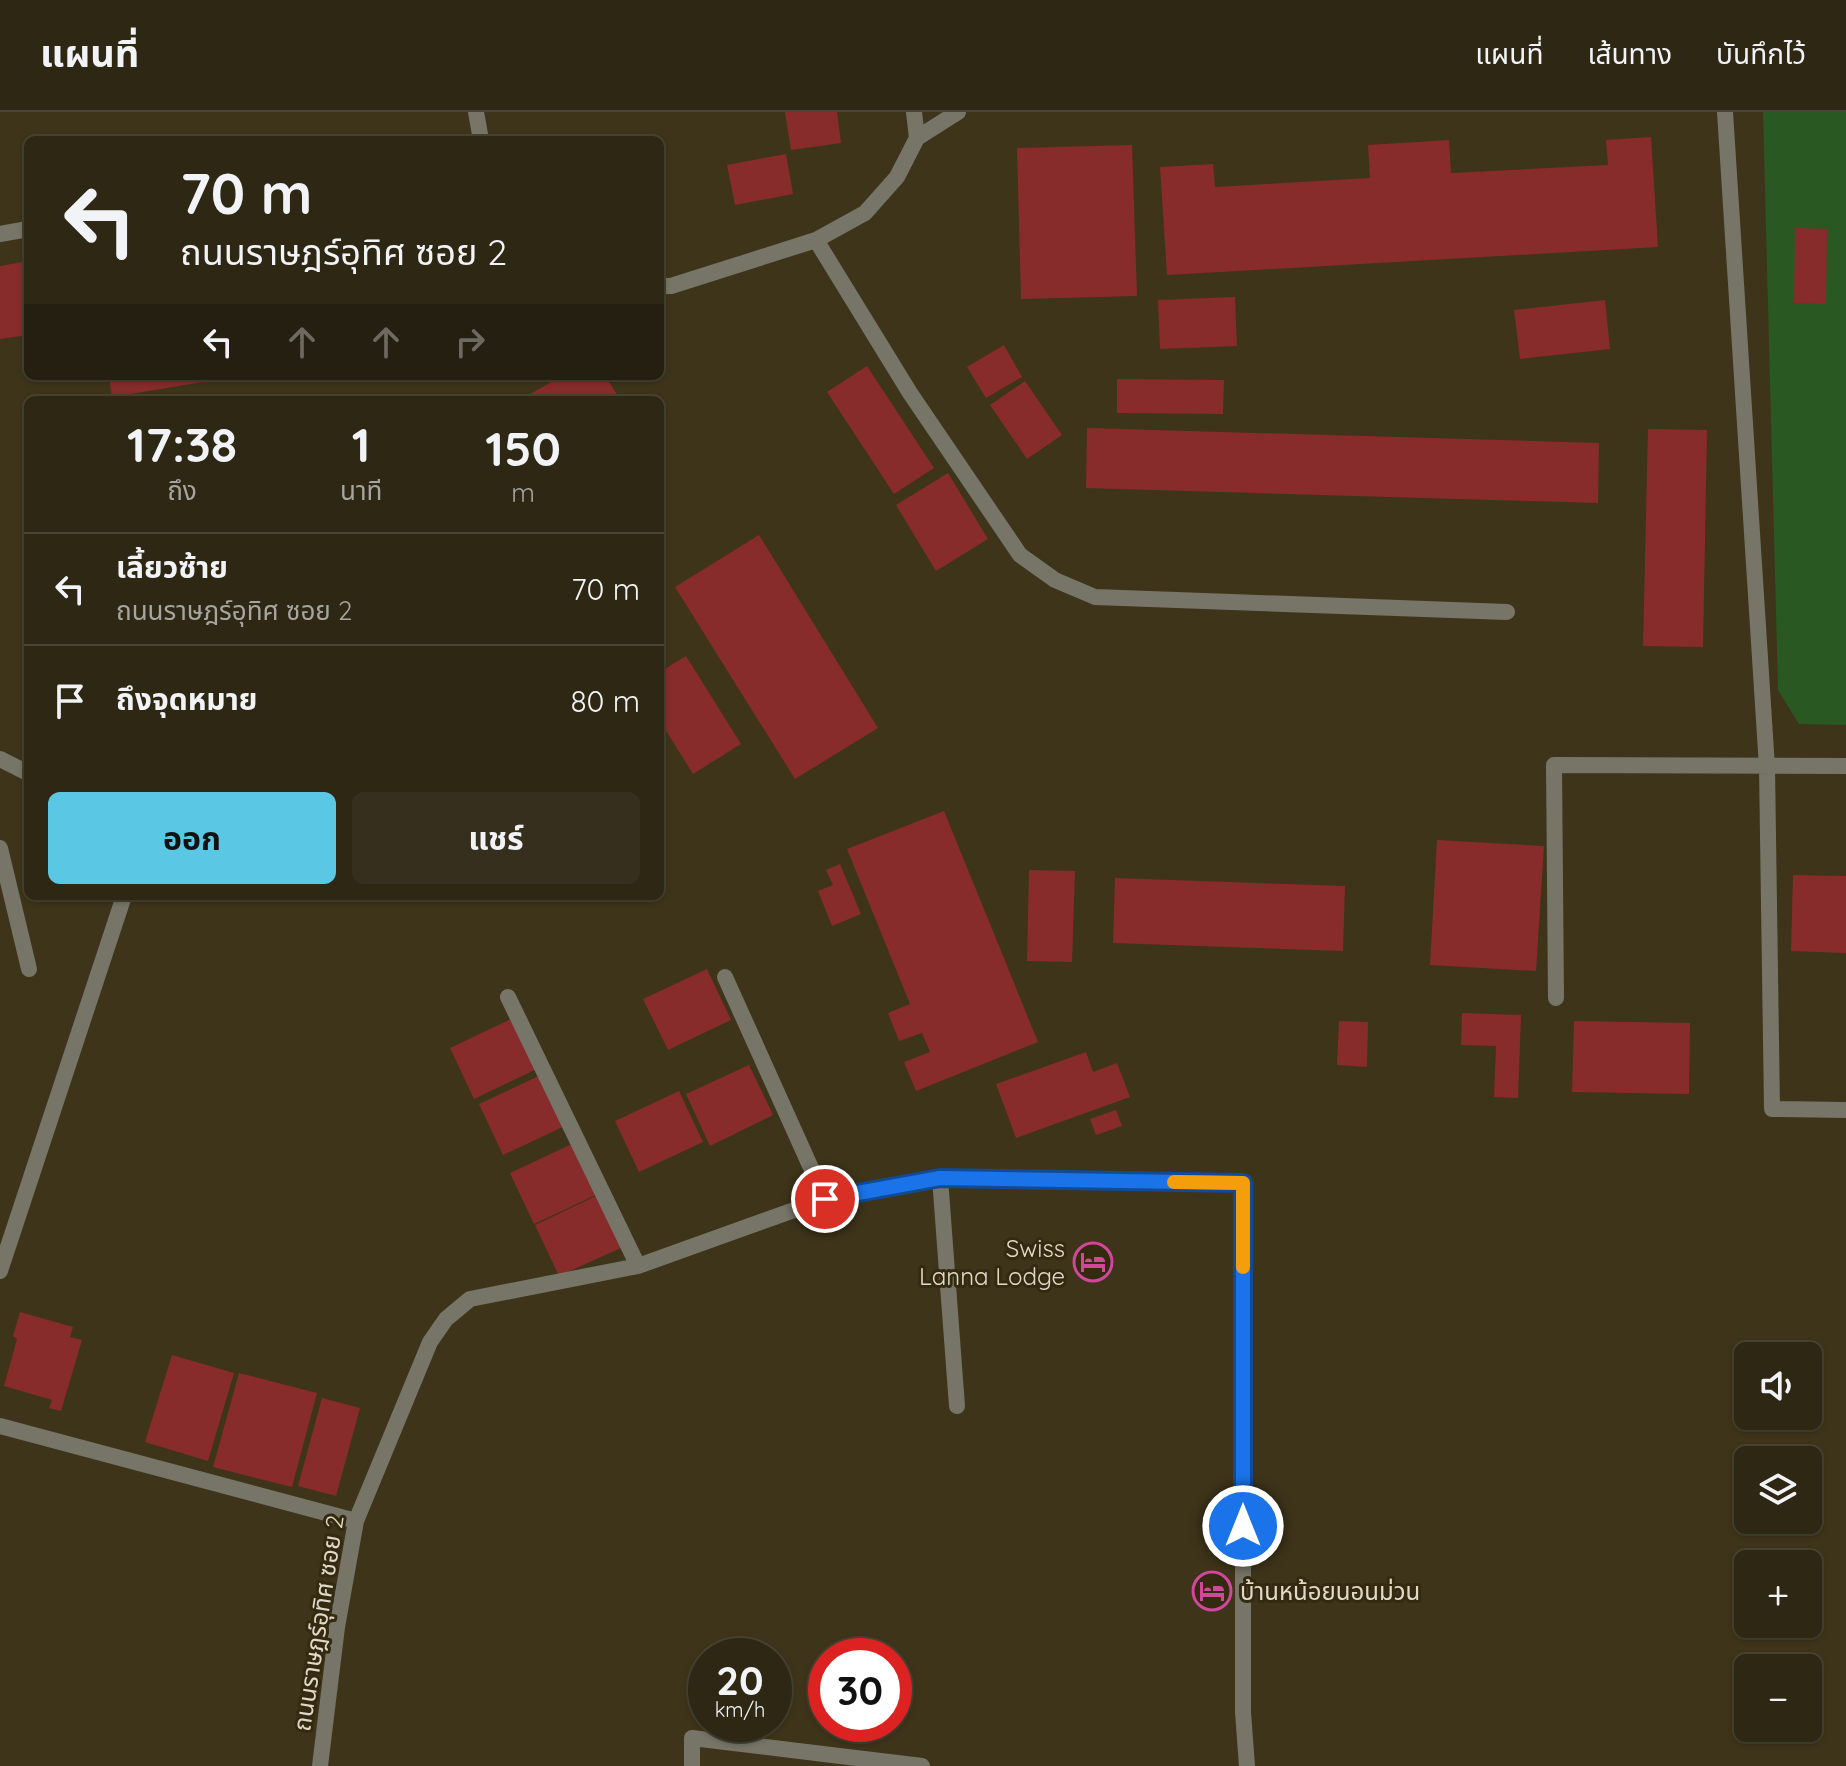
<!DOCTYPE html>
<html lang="th">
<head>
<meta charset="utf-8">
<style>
	:root { --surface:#2e2714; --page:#362f1d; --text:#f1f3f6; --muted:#a7a5a0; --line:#494434; --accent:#5ac8e5 }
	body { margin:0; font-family:Quicksand,"Noto Sans Thai",sans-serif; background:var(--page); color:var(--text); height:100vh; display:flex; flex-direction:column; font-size:30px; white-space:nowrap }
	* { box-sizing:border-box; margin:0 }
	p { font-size:26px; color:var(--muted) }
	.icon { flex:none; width:44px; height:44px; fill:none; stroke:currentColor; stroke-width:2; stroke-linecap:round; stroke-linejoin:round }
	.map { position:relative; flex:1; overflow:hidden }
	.side { position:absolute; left:24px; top:284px; width:640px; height:504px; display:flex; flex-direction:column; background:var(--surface); border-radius:12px; box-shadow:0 2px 6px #0004,0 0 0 2px var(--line) }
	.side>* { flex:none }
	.hud { position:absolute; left:24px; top:24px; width:640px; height:244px; border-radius:12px; box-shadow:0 2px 6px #0004,0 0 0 2px var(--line); background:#2e2714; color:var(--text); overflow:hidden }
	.controls { position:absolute; left:1734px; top:1230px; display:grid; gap:16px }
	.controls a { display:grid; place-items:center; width:88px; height:88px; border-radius:12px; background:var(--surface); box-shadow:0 2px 6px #0004,0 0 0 2px var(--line); font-size:40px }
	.speed { position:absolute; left:688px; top:1526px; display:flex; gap:16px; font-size:40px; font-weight:700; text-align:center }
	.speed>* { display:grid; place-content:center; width:104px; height:104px; border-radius:50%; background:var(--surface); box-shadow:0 2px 6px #0004,0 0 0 2px var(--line); line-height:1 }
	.speed small { font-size:20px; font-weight:400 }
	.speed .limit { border:12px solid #d22; background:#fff; color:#111 }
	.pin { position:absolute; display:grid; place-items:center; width:68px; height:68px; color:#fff; margin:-34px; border:4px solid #fff; border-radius:50%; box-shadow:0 2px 8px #0007 }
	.me { position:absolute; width:88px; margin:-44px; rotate:0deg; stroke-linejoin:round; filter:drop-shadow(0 0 6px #0008) }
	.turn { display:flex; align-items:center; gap:28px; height:168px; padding:0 24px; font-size:36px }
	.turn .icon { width:104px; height:104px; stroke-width:2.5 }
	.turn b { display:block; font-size:56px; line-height:68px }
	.lanes { display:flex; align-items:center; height:76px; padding:0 24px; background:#0003; justify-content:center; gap:40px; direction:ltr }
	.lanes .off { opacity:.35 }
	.eta { display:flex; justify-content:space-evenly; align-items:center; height:136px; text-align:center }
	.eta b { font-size:48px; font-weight:700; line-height:56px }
	.button { display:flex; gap:16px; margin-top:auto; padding:16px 24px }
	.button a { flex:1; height:92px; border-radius:12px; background:var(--accent); color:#111; font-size:32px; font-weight:700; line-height:92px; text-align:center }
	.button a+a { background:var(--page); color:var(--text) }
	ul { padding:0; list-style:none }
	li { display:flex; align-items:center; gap:24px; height:112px; padding:0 24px; border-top:2px solid var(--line) }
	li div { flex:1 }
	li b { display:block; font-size:30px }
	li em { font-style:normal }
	header { display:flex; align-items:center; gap:48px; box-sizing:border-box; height:112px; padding:0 40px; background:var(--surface); border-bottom:2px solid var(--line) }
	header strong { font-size:38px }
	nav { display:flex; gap:44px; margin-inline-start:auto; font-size:28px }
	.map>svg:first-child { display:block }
</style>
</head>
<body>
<header>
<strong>แผนที่</strong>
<nav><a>แผนที่</a><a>เส้นทาง</a><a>บันทึกไว้</a></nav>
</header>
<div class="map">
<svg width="1846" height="1654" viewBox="0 0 1846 1654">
	<rect width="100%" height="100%" fill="#3e341a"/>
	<!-- green -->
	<path fill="#2a5822" d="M 1763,0 L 1846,0 L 1846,613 L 1799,612 L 1778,578 Z"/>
	<!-- building -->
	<path fill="#872c2a" d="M 785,0 L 837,0 L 841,31 L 791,38 Z
		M 1651,25 L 1658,135 L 1167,163 L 1160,55 L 1213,52 L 1215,75 L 1370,66 L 1368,33 L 1449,28 L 1451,61 L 1608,53 L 1606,28 Z
		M 1132,33 L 1137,184 L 1021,187 L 1017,36 Z
		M 786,42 L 793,82 L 735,93 L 727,53 Z
		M 1795,116 L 1827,117 L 1826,192 L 1794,191 Z
		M 28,149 L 28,223 L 0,227 L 0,154 Z
		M 1235,185 L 1237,234 L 1160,237 L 1158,188 Z
		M 1605,188 L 1610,237 L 1520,247 L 1514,198 Z
		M 1004,233 L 1022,265 L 986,286 L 967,255 Z
		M 867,254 L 934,356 L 894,382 L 827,280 Z
		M 109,264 L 208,264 L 209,269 L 112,285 Z
		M 219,264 L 244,264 L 244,266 L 220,270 Z
		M 562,264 L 605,264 L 618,284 L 611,288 L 527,288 L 525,285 Z
		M 1117,267 L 1224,268 L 1223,302 L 1117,301 Z
		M 1025,269 L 1062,323 L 1027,347 L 990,293 Z
		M 1087,316 L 1599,331 L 1598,391 L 1086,376 Z
		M 1648,317 L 1707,318 L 1703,535 L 1643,534 Z
		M 948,361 L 988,427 L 936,459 L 896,393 Z
		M 759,423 L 878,616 L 795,667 L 675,475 Z
		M 686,544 L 741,632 L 693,662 L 660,609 L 660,560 Z
		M 944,699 L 1038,930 L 916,979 L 904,950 L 930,940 L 922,921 L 899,929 L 888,901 L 910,892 L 847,737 Z
		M 1437,728 L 1544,734 L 1536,859 L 1430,853 Z
		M 840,752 L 861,802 L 832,814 L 818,779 L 833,773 L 826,758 Z
		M 1029,758 L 1075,759 L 1072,850 L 1027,849 Z
		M 1793,763 L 1846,764 L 1846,841 L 1791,839 Z
		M 1115,766 L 1345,774 L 1343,839 L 1113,831 Z
		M 707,857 L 731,908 L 668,938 L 643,887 Z
		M 1462,901 L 1521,903 L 1518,986 L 1494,985 L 1496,934 L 1461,933 Z
		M 513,906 L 537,957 L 474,987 L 450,936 Z
		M 1339,909 L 1368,910 L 1367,955 L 1337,953 Z
		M 1574,909 L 1690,911 L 1689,982 L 1572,980 Z
		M 1086,940 L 1093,960 L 1117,951 L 1130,985 L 1016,1026 L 996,972 Z
		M 749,953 L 773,1003 L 710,1034 L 686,982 Z
		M 543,962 L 567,1013 L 503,1043 L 479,992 Z
		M 679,979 L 703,1030 L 639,1060 L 615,1009 Z
		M 1116,998 L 1122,1014 L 1096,1023 L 1090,1007 Z
		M 574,1031 L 598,1082 L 534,1112 L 510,1061 Z
		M 598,1083 L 623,1135 L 559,1164 L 535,1113 Z
		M 20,1200 L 73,1215 L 70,1225 L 82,1228 L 61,1299 L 49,1296 L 52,1288 L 4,1274 L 17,1227 L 13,1224 Z
		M 172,1243 L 234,1261 L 208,1349 L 145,1330 Z
		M 239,1261 L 317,1281 L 292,1375 L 213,1355 Z
		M 322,1286 L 360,1296 L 336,1384 L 298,1374 Z"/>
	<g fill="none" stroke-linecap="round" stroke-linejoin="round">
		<!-- service -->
		<path stroke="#767568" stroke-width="16" d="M 476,0 L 481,28
			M 914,0 L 917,26
			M 1725,0 L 1767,655 L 1772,997 L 1846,998
			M 0,122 L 28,117
			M 816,128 L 865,101 L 897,65 L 917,26 L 958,0
			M 660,174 L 671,174 L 816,128 L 910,281 L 1020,443 L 1055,468 L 1095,485 L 1507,500
			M 1556,886 L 1554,653 L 1846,654"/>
		<!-- minor -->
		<path stroke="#767568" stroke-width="16" d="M 0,647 L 28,661
			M 0,736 L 29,857
			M 725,865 L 825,1087
			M 508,885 L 638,1154
			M 940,1066 L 957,1294
			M 0,1159 L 124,784
			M 0,1314 L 356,1409
			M 320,1654 L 337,1515 L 356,1409 L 430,1230 L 446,1207 L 470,1187 L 638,1154 L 825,1087 L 940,1066 L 1243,1071 L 1243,1600 L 1247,1654
			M 692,1654 L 692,1626 L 922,1654"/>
	</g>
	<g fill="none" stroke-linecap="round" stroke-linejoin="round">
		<!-- route casing -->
		<g stroke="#114b97" stroke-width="20">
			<path id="route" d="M 825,1087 L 940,1066 L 1243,1071 L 1243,1414"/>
		</g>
		<!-- route -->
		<use href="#route" stroke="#1a73e8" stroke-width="14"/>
		<!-- slow -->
		<path stroke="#f59e0b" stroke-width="14" d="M 1174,1070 L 1243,1071 L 1243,1155"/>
	</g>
	<!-- icons -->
	<defs>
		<g id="hotel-ring" transform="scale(2)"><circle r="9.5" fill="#342a0f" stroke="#d1479c" stroke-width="1.5"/><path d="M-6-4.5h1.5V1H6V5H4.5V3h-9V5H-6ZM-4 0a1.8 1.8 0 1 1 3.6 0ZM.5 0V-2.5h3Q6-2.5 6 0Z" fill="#d1479c"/></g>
	</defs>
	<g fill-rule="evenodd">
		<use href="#hotel-ring" x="1093" y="1150"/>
		<use href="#hotel-ring" x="1212" y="1479"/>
	</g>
	<g text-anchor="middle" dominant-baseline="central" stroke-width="6" stroke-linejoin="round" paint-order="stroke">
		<!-- poi labels -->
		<g font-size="24" fill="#e0d9ca" stroke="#342a0f" text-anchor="end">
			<text x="1065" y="1136">Swiss<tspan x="1065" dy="28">Lanna Lodge</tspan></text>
			<text x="1240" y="1479" text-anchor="start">บ้านหน้อยนอนม่วน</text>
		</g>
		<!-- street labels -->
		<g font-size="24" fill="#e0d9ca" stroke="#342a0f">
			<text transform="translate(318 1511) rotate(-81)">ถนนราษฎร์อุทิศ ซอย 2</text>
		</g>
	</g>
</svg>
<div class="controls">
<a><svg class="icon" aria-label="sound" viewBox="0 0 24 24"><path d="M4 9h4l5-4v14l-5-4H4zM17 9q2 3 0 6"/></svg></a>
<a><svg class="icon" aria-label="layers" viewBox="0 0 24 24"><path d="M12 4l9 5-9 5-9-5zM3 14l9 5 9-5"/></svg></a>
<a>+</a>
<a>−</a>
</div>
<div class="speed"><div>20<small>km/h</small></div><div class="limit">30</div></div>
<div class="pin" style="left:825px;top:1087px;background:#d93025"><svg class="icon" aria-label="arrive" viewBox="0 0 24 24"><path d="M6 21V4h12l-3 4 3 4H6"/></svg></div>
<svg class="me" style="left:1243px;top:1414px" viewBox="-20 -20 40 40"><circle r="17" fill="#1a73e8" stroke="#fff" stroke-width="3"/><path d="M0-11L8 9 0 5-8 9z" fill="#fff"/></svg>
<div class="hud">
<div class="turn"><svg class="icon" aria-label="left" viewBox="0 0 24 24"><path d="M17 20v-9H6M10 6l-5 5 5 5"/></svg><div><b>70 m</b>ถนนราษฎร์อุทิศ ซอย 2</div></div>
<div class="lanes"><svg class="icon" aria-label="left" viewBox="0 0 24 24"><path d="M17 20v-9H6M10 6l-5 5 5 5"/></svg><svg class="icon off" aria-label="ahead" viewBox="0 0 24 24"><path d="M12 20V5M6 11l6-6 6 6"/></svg><svg class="icon off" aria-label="ahead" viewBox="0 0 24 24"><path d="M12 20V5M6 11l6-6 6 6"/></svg><svg class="icon off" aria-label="right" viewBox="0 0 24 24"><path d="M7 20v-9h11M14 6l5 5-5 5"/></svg></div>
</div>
<section class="side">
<div class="eta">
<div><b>17:38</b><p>ถึง</p></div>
<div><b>1</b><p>นาที</p></div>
<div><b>150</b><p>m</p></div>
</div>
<ul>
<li><svg class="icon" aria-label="left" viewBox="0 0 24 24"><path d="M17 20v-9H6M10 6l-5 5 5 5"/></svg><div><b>เลี้ยวซ้าย</b><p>ถนนราษฎร์อุทิศ ซอย 2</p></div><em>70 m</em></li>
<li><svg class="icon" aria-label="arrive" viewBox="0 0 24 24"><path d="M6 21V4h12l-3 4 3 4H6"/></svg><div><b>ถึงจุดหมาย</b></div><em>80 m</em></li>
</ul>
<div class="button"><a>ออก</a><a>แชร์</a></div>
</section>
</div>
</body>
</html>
